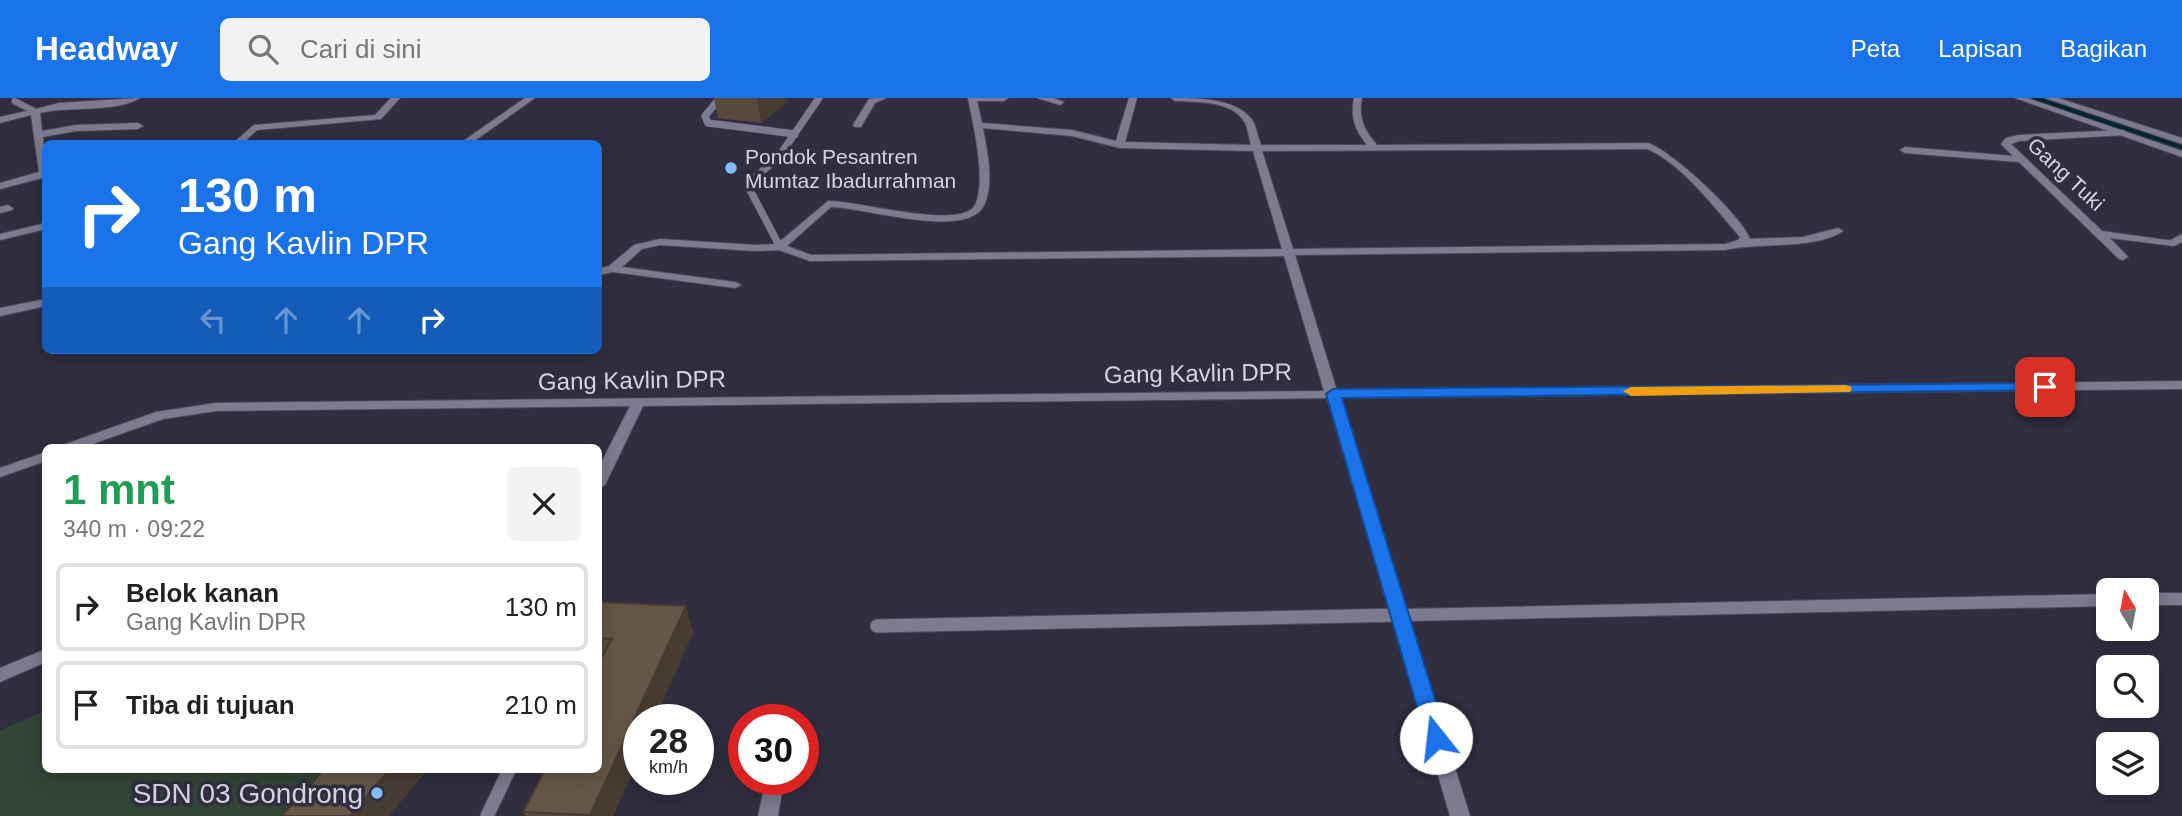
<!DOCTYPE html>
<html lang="id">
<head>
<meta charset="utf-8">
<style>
	:root { --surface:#fff; --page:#f2f2f2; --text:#222; --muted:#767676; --line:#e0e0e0; --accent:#1a73e8 }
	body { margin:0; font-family:Arial,sans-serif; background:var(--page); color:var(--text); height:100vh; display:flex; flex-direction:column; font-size:26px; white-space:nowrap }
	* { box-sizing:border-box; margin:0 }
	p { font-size:23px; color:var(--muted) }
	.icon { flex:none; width:38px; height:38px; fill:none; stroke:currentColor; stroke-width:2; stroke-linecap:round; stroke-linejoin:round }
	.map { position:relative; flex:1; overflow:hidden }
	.side { position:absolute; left:42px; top:346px; width:560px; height:329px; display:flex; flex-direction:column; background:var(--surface); border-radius:10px; box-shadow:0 4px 18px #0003 }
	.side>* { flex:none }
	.top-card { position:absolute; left:42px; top:42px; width:560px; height:214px; border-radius:10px; box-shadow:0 4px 18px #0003; background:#1a73e8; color:#fff; overflow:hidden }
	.needle { width:46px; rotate:350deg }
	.fabs { position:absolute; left:2096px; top:480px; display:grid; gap:14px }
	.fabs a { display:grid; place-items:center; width:63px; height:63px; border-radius:10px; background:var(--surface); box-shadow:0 4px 18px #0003; font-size:35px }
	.speed { position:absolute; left:623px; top:606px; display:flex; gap:14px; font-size:35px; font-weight:700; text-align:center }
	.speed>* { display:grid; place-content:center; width:91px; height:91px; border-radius:50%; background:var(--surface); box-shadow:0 4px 18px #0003; line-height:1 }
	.speed small { font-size:18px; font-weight:400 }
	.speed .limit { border:10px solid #d22; background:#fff; color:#111 }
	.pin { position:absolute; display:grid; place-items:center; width:60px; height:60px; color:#fff; margin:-30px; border-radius:14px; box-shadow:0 4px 10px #0006 }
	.me { position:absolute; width:77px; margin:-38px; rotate:344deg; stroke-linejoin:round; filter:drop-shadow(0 0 5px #0008) }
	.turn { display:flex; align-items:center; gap:24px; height:147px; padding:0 21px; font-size:32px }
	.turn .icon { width:91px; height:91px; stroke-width:2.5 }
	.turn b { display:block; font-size:49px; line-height:60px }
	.lanes { display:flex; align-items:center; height:66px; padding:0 21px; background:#0003; justify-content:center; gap:35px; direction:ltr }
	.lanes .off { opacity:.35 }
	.round { display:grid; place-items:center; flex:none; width:74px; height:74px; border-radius:10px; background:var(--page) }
	.summary { display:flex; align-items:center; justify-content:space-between; height:119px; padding:0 21px }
	h1 { font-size:42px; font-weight:700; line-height:52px; color:#1e9e55 }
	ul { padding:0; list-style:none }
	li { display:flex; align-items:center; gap:21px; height:88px; margin:0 14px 10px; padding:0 7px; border:4px solid var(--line); border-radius:10px }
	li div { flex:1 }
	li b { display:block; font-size:26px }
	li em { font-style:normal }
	header { display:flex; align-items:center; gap:42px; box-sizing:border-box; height:98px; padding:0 35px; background:var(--accent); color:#fff }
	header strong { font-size:33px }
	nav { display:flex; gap:38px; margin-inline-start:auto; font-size:24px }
	.search { width:490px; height:63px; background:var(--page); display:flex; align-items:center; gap:18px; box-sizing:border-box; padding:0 24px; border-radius:10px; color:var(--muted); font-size:26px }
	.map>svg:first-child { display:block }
</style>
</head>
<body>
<header>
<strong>Headway</strong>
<div class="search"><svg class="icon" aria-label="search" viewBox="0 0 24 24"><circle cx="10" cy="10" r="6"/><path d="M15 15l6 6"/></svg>Cari di sini</div>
<nav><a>Peta</a><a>Lapisan</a><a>Bagikan</a></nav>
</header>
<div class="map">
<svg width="2182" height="718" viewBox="0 0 2182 718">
	<rect width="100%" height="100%" fill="#302e3f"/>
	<!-- green -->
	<path fill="#324537" d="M 45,613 L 46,672 L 348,672 L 304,718 L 0,718 L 0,632 Z"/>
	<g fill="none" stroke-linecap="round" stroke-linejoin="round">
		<!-- stream -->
		<path stroke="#052630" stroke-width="5" d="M 2034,0 L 2182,48"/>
		<!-- service-far1 casing -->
		<g stroke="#4d4b5a" stroke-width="8">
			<path id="service-far1" d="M 720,0 L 705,18 L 708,25 L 795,36
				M 780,149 L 749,90 L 752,82 L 778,60 L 819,0"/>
		</g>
		<!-- service casing -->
		<g stroke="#4d4b5a" stroke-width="15">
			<path id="service" d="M 877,528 L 1400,517
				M 487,718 L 509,672"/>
		</g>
		<!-- minor casing -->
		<g stroke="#4d4b5a" stroke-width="2">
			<path id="minor" d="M 15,0 L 36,11 L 59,5 L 140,0 C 115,15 70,8 40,15 L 42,33 L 76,27 L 138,25 L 143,28 L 138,31 L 76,33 L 43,39 L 46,79 L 0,91 L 0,85 L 39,74 L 31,17 L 0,25 L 0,19 L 27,13 L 12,5 L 12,1 Z
				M 391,0 L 400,0 L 381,21 L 257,32 L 242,46 L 232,46 L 254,27 L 375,17 Z
				M 525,0 L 535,0 L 470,46 L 459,46 Z
				M 873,0 L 886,0 L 875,5 L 861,29 L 855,29 L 853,27 L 869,1 Z
				M 968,0 L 1008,0 L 1004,3 L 977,3 L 982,25 L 1072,32 L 1116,43 L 1129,0 L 1137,0 L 1125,44 L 1251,47 C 1249,40 1248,31 1245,25 C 1233,2 1196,4 1175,3 L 1171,0 C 1198,0 1240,0 1254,25 C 1257,32 1258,40 1261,47 L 1367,47 C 1355,32 1350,19 1354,0 L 1362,0 C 1358,20 1364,32 1377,47 L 1648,45 C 1672,53 1742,118 1750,141 L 1803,139 L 1838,130 L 1843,133 C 1816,152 1759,144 1725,152 L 1295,157 L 1337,293 L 2182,283 L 2182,291 L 1340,300 L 1405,511 L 2109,496 L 2109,508 L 1409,523 L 1470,718 L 1450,718 L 1327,300 L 643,308 L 605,387 L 598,391 L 598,371 L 630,308 L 216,313 L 163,321 L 81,350 L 61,350 L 63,347 L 156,314 L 216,305 L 1324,293 L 1284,158 L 810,163 L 779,152 L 755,153 L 660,147 L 642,151 L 622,169 L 735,184 L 741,187 L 735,190 L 613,174 L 598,177 L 598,171 L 609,168 L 634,147 L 660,141 L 755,147 L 777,146 L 828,103 C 855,102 961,133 975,107 C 987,82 973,26 968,0 ZM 983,30 L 1072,38 L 1120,50 L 1253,53 L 1282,151 L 811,157 L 787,148 L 831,109 C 863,109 971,144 985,105 C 994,83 987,53 983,30 ZM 1647,51 C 1679,64 1711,105 1734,132 L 1740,139 L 1738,142 L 1725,146 L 1293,151 L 1262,53 Z
				M 1037,0 L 1053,0 L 1064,4 L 1060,7 Z
				M 2122,32 L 2125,33 L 2125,37 L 2019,43 L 2011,46 L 2102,133 L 2166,142 L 2171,142 L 2182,136 L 2182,144 L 2174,148 L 2110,140 L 2128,159 L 2123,162 L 2119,161 L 2019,64 L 1905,55 L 1900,52 L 1905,49 L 2013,58 L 2001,46 L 2006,40 L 2019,37 Z
				M 8,107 L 13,110 L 12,112 L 0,115 L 0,109 Z
				M 46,125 L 46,131 L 0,142 L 0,136 Z
				M 46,201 L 46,208 L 0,218 L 0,210 Z
				M 46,354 L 46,363 L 0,379 L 0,370 Z
				M 2147,495 L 2182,495 L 2182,507 L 2147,507 Z
				M 46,551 L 46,564 L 0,584 L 0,570 Z
				M 766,681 L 784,681 L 778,718 L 758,718 Z"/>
		</g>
		<!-- tertiary casing -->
		<g stroke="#4d4b5a" stroke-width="2">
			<path id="tertiary" d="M 2015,0 L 2027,0 L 2182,53 L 2182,59 Z
				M 2045,0 L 2058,0 L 2182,40 L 2182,46 Z"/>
		</g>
		<!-- service-far1 -->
		<use href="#service-far1" stroke="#7d7b90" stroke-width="7"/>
		<!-- service -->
		<use href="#service" stroke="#7d7b90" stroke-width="13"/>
		<!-- minor -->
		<use href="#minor" fill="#7d7b90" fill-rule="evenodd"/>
		<!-- tertiary -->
		<use href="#tertiary" fill="#7d7b90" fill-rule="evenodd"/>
	</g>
	<!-- wall -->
	<path fill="#574a3d" d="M 714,0 L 788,0 L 788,4 L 761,25 L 718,20 Z
		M 598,504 L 693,535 L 639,621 L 639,659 L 613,718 L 525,718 L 523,714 L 598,672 Z"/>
	<!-- shaded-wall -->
	<path fill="#473c32" d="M 757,0 L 788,0 L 788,4 L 761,25 Z
		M 686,508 L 693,535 L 655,621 L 639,621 L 639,659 L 613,718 L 590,718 Z
		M 389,672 L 427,672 L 389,718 L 350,718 Z"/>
	<!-- building -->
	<path fill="#655647" stroke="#473c32" stroke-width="2" d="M 598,504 L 686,508 L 590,717 L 523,714 L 545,672 L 598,672 L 598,566 L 612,541 L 598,540 Z
		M 324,672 L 389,672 L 350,718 L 281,718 Z"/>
	<!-- route -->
	<path fill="#1a73e8" stroke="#114b97" stroke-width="2" d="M 2045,285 L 2053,289 L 2050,292 L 1342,300 L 1447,640 L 1444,646 L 1436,649 L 1429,646 L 1426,640 L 1326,296 L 1333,291 Z"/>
	<!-- slow -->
	<path fill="#f59e0b" d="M 1845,287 L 1850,288 L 1852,291 L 1850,294 L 1631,298 L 1623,293 L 1631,289 Z"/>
	<!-- markers -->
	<g fill="#81bdfa" stroke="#302e3f" stroke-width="2.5">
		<circle cx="731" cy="70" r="7"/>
		<circle cx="377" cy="695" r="7"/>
	</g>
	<g text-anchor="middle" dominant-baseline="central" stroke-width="7" stroke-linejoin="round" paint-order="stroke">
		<!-- far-poi labels -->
		<g font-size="21" fill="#d4d3de" stroke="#302e3f" text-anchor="start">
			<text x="745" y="58">Pondok Pesantren<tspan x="745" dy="24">Mumtaz Ibadurrahman</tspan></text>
		</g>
		<!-- far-street labels -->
		<g font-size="21" fill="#d4d3de" stroke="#302e3f">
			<text transform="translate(2066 76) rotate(43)">Gang Tuki</text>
		</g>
		<!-- street labels -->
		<g font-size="24" fill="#d4d3de" stroke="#302e3f">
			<text transform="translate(1198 275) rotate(-1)">Gang Kavlin DPR</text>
			<text transform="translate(632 282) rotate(-1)">Gang Kavlin DPR</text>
		</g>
		<!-- near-poi labels -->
		<g font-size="28" fill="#d4d3de" stroke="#302e3f" text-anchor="end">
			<text x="363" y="695">SDN 03 Gondrong</text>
		</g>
	</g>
</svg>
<div class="fabs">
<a><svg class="needle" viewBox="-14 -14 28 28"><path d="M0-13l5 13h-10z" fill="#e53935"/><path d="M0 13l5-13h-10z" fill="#767676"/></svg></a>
<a><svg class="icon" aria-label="search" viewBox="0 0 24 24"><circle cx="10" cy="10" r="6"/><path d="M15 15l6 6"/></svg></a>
<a><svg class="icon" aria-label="layers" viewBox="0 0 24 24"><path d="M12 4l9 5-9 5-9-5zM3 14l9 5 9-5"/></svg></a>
</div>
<div class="speed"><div>28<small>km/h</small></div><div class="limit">30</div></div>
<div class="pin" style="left:2045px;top:289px;background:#d93025"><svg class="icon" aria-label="arrive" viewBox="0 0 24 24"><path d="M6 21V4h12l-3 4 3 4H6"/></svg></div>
<svg class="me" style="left:1436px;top:640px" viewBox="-20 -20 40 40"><circle r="19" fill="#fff"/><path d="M0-13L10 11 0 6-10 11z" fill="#1a73e8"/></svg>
<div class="top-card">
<div class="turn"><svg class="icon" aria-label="right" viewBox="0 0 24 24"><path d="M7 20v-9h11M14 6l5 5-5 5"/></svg><div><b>130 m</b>Gang Kavlin DPR</div></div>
<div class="lanes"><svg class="icon off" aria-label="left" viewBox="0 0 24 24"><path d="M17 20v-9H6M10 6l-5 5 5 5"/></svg><svg class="icon off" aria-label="ahead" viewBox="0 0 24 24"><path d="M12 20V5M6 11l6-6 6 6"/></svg><svg class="icon off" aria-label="ahead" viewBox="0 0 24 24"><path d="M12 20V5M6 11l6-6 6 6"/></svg><svg class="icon" aria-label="right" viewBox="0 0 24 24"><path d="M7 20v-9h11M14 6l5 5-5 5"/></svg></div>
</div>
<section class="side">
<div class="summary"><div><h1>1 mnt</h1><p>340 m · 09:22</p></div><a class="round"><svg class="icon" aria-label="close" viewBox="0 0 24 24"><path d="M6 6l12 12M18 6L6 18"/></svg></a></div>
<ul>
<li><svg class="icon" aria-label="right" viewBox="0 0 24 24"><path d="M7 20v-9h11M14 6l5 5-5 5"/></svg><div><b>Belok kanan</b><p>Gang Kavlin DPR</p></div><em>130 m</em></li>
<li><svg class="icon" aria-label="arrive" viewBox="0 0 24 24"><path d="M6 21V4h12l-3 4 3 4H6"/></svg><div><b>Tiba di tujuan</b></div><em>210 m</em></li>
</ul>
</section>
</div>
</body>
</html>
